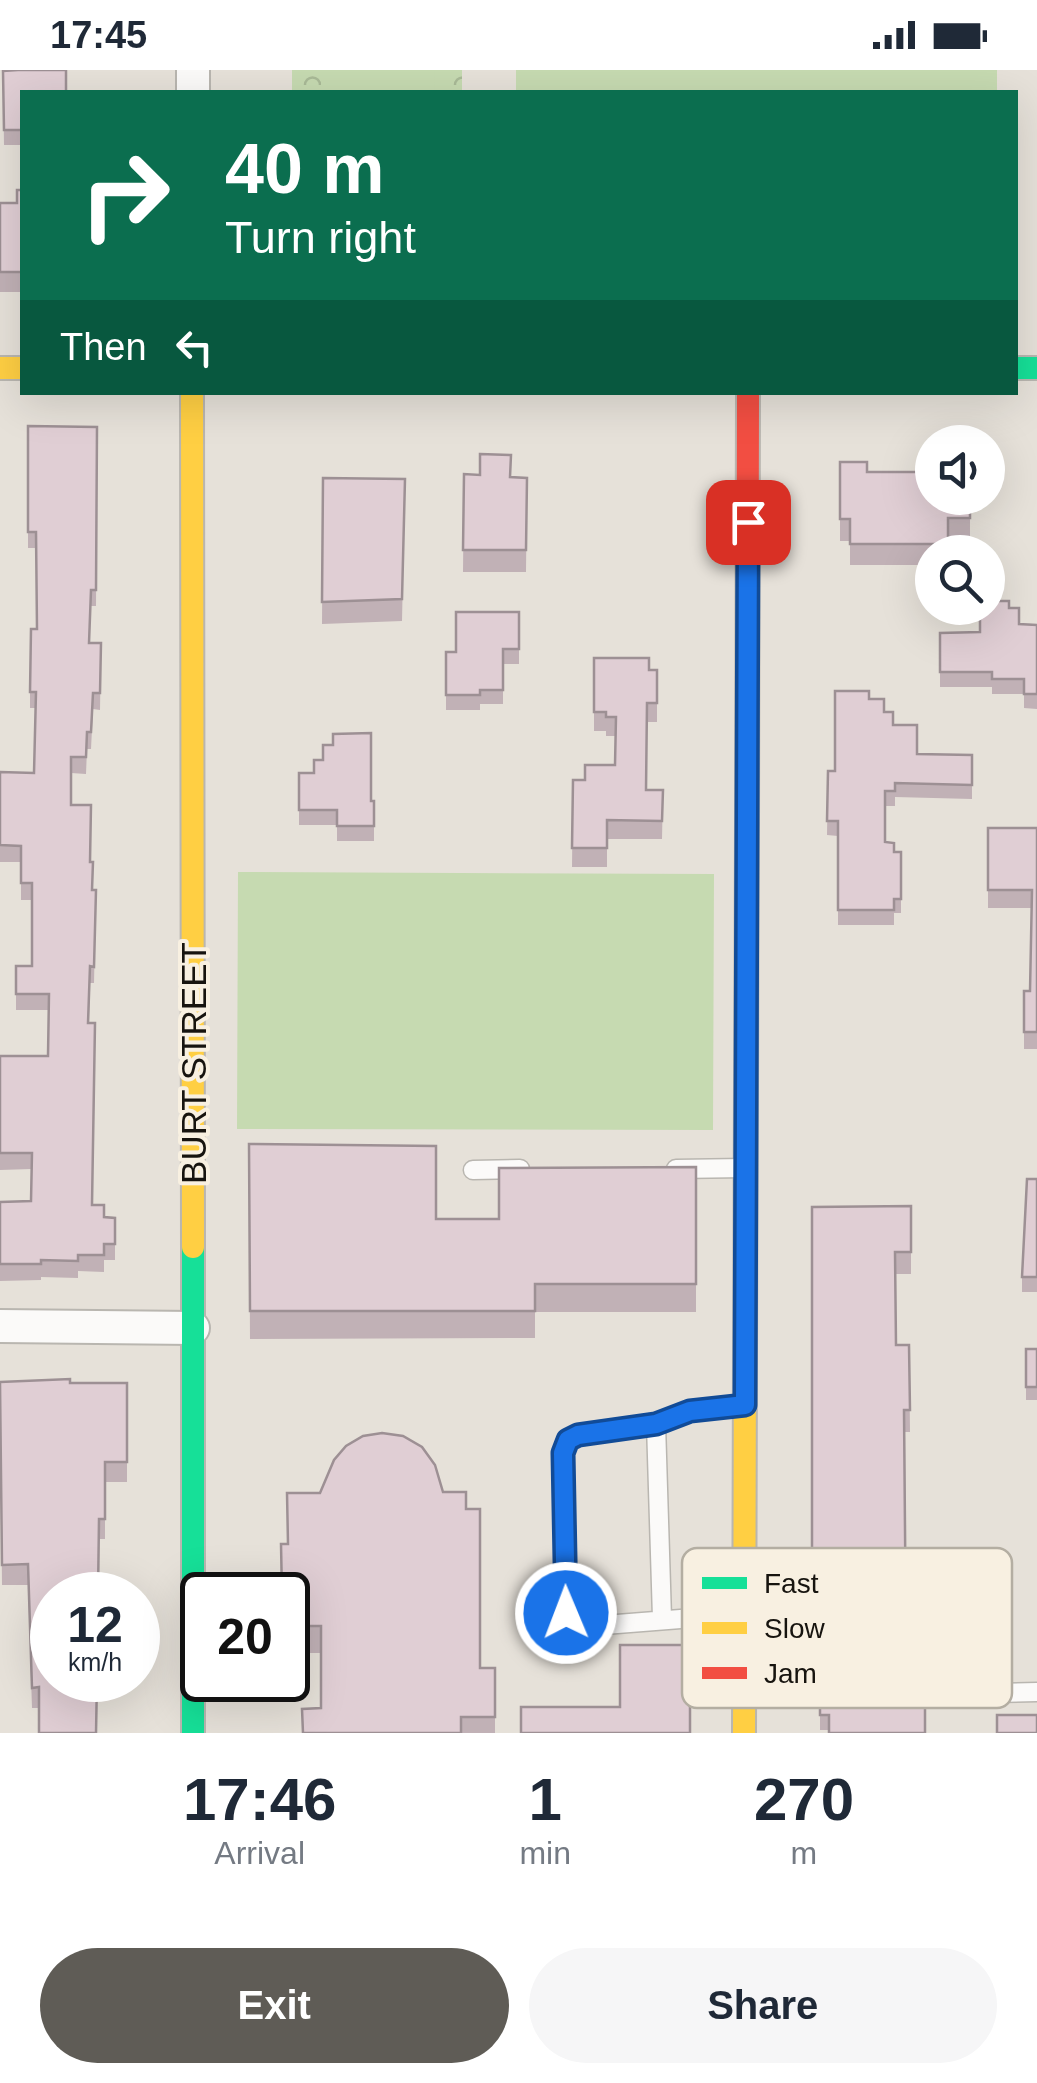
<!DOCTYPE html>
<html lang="en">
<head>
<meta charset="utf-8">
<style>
	:root { --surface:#fff; --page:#f6f6f7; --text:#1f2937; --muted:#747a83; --accent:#5f5c56 }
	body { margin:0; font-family:Arial,sans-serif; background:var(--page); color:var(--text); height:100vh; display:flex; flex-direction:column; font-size:38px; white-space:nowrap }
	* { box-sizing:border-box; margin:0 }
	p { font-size:32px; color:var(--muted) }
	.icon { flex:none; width:55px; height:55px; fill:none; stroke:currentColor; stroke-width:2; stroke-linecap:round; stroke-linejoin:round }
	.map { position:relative; height:1663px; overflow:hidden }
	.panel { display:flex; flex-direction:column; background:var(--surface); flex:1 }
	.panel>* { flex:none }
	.banner { position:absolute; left:20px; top:20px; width:998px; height:305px; border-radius:0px; box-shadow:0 10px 40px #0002; background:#0b6e4f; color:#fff; overflow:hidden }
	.buttons { position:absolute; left:915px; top:355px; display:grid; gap:20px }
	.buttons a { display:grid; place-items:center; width:90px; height:90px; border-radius:50%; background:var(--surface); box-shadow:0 10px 40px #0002; font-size:50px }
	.speed { position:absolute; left:30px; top:1502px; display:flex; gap:20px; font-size:50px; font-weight:700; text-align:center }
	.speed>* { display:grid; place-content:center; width:130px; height:130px; border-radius:50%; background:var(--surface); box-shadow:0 10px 40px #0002; line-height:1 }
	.speed small { font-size:25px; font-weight:400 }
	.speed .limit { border:5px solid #111; border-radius:15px; background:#fff; color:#111 }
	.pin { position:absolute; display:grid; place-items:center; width:85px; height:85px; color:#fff; margin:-42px; border-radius:20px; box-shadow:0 5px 15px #0006 }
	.me { position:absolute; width:110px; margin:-55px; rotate:359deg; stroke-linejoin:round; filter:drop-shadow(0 0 8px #0008) }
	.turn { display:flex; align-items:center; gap:35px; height:210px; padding:0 40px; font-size:45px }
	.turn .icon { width:130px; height:130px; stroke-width:2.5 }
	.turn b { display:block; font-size:70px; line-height:85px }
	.then { display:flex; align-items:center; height:95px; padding:0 40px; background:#0003; gap:20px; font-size:38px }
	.eta { display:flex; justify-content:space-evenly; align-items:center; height:170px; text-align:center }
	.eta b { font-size:60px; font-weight:700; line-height:70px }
	.action { display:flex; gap:20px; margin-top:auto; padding:20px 40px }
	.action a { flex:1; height:115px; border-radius:60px; background:var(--accent); color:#fff; font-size:40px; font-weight:700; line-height:115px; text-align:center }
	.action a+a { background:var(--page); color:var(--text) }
	.status { display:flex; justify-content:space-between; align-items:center; height:70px; padding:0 50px; background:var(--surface); direction:ltr }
	.status svg { height:28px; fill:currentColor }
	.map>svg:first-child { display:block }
</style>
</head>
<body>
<div class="status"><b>17:45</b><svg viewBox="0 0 49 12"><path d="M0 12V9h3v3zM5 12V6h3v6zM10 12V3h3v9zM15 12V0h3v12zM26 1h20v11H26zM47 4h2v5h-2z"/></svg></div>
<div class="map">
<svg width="1037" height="1663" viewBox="0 0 1037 1663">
	<defs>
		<pattern id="park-crowns" width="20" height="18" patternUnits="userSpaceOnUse" patternTransform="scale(2.5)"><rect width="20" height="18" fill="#c6dab1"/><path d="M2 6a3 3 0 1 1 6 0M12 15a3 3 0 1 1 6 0" fill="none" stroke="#a9ba97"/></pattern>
	</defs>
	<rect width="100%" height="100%" fill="#e6e1d9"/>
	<!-- park -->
	<path fill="url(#park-crowns)" d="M 292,0 L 462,0 L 462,22 L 292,22 Z"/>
	<!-- garden -->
	<path fill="#c6dab1" d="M 321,0 L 434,0 L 435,22 L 321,22 Z
		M 516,0 L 997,0 L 997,22 L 516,22 Z
		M 238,802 L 714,804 L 713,1060 L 237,1059 Z"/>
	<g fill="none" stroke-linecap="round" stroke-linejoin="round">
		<!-- lane casing -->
		<g stroke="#b9b6b0" stroke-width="21">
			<path id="lane" d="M 676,1099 L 745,1098
				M 473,1100 L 520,1099
				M 742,1335 L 690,1341 L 656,1354 L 578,1365 L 568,1370 L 563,1383 L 568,1553 L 579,1557 L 744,1544
				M 656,1354 L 662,1548
				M 745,1628 L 1037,1622"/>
		</g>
		<!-- street casing -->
		<g stroke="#b9b6b0" stroke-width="36">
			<path id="street" d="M 193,22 L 193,0
				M 0,1256 L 193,1258"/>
		</g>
		<!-- fast casing -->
		<g stroke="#b9b6b0" stroke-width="26">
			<path id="fast" d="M 1015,298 L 1037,298
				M 193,1177 L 193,1663
				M 745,1280 L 747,753"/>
		</g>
		<!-- slow casing -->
		<g stroke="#b9b6b0" stroke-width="26">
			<path id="slow" d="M 0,298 L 22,298
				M 192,322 L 193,1177
				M 744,1663 L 745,1280"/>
		</g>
		<!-- jam casing -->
		<g stroke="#b9b6b0" stroke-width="26">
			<path id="jam" d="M 747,753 L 748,322"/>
		</g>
		<!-- lane -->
		<use href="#lane" stroke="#fbfaf9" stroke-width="18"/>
		<!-- street -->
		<use href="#street" stroke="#fbfaf9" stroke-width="32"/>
		<!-- fast -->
		<use href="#fast" stroke="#16e098" stroke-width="22"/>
		<!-- slow -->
		<use href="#slow" stroke="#ffcf43" stroke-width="22"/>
		<!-- jam -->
		<use href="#jam" stroke="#f24e42" stroke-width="22"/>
	</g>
	<!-- wall -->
	<path fill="#c1b1b6" d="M 3,1 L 22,22 L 22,75 L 4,75 Z
		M 22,120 L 22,222 L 0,222 L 0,133 L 17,133 Z
		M 28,356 L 97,357 L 96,536 L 91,536 L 89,573 L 101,573 L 100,640 L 93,639 L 91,679 L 87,679 L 86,704 L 71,703 L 71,735 L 90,792 L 93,820 L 96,820 L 94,913 L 90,913 L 89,953 L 93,1135 L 104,1147 L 115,1148 L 115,1190 L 104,1190 L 104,1202 L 78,1201 L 78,1208 L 41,1207 L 41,1210 L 0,1211 L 0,1132 L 31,1131 L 31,1099 L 0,1100 L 0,986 L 48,986 L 49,940 L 16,940 L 16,896 L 32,896 L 32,830 L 21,830 L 21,792 L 0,792 L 0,702 L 34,703 L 36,638 L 30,638 L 30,622 L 37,559 L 36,478 L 28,478 Z
		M 840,392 L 867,402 L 970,428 L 970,470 L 948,470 L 948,482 L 932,482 L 932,495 L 850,495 L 850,471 L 840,471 Z
		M 464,404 L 527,408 L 526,502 L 463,502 Z
		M 323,408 L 405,409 L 402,551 L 322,554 Z
		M 1009,538 L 1019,554 L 1037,555 L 1037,639 L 1024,638 L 1024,624 L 992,624 L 992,617 L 940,617 L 940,563 L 980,562 Z
		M 519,542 L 519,594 L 503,594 L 503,634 L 480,634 L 480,640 L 446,640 L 446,582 L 456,582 Z
		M 594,588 L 649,600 L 657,600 L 657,652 L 647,652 L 647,720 L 663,720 L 662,769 L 607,769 L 607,797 L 572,797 L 573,710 L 585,710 L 615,695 L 616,666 L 606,666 L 606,661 L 594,661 Z
		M 869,629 L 884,642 L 917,684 L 972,685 L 972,729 L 895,727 L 895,736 L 885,736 L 885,772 L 894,782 L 901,782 L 901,843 L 894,843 L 894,855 L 838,855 L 838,766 L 827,765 L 828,701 L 835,701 Z
		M 299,703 L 374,731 L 374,771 L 337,771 L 337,755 L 299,755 Z
		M 988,758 L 1037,758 L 1037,979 L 1024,979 L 1024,921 L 1030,921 L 1032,838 L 988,838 Z
		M 249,1074 L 436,1149 L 499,1149 L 696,1097 L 696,1242 L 535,1242 L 535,1268 L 250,1269 Z
		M 1037,1109 L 1037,1222 L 1022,1222 L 1022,1207 Z
		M 911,1136 L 911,1204 L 895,1204 L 896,1275 L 909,1275 L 910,1362 L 905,1362 L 906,1599 L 860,1599 L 860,1613 L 821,1614 L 821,1600 L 812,1600 L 812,1137 Z
		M 1026,1279 L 1037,1279 L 1037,1330 L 1026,1330 Z
		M 0,1312 L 70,1313 L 127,1392 L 127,1412 L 105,1412 L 105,1469 L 99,1469 L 39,1638 L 32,1638 L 28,1515 L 2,1515 Z
		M 443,1422 L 466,1439 L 480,1598 L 495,1598 L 495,1663 L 302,1663 L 321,1638 L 321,1583 L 288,1583 L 288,1525 Z
		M 820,1624 L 859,1624 L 829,1660 L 820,1660 Z"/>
	<!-- building -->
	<path fill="#e0ced4" stroke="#9d9094" stroke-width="2.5" d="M 18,0 L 66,0 L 66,22 L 22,22 L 22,60 L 4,60 L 3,1 Z
		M 17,120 L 22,120 L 22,202 L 0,202 L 0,133 L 17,133 Z
		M 28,356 L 97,357 L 96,520 L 91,520 L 89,573 L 101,573 L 100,623 L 93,623 L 91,662 L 87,662 L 86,687 L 71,687 L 71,735 L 91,735 L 90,792 L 93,792 L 92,820 L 96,820 L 94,897 L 90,896 L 88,953 L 95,953 L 92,1135 L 104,1135 L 104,1147 L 115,1148 L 115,1174 L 104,1174 L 104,1185 L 78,1185 L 78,1191 L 41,1190 L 41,1194 L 0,1194 L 0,1132 L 31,1131 L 32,1083 L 0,1083 L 0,986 L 48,986 L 49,924 L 16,924 L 16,896 L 32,896 L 32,813 L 21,813 L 21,776 L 0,775 L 0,702 L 34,703 L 36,622 L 30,622 L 31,559 L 37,559 L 36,462 L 28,462 Z
		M 480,384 L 511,385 L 510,407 L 527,408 L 526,480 L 463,480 L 464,404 L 480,405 Z
		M 840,392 L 867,392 L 867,402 L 932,402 L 932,428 L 970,428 L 970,448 L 948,448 L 948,474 L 850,474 L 850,449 L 840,449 Z
		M 323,408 L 405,409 L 402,529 L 322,532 Z
		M 988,531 L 1009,531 L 1009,538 L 1019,538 L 1019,554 L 1037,555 L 1037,624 L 1024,624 L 1024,609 L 992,609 L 992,602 L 940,602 L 940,563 L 980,562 L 980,538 L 988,538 Z
		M 456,542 L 519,542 L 519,579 L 503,579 L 503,620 L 480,620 L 480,625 L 446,625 L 446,582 L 456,582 Z
		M 594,588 L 649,588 L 649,600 L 657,600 L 657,633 L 647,633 L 646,720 L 663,720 L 662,751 L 607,750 L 607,778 L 572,778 L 573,710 L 585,710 L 585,695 L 615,695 L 616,647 L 606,647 L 606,642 L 594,642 Z
		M 835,621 L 869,621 L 869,629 L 884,629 L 884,642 L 893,642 L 893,655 L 917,655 L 917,684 L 972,685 L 972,715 L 895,713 L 895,721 L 885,721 L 885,772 L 894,773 L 894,782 L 901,782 L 901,829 L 894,829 L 894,840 L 838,840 L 838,751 L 827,751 L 828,701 L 835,701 Z
		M 371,663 L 371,731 L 374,731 L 374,756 L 337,756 L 337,740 L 299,740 L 299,703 L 314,703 L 314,690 L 323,690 L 323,675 L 333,675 L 333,664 Z
		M 988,758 L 1037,758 L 1037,962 L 1024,962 L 1024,921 L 1030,921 L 1032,820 L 988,820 Z
		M 249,1074 L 436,1076 L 436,1149 L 499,1149 L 499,1098 L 696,1097 L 696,1214 L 535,1214 L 535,1241 L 250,1241 Z
		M 1027,1109 L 1037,1109 L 1037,1207 L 1022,1207 Z
		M 911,1136 L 911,1182 L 895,1182 L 896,1275 L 909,1275 L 910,1340 L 904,1340 L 906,1577 L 860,1578 L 860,1592 L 821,1592 L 822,1578 L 812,1578 L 812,1137 Z
		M 1026,1279 L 1037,1279 L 1037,1317 L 1026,1317 Z
		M 70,1309 L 70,1313 L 127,1313 L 127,1392 L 105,1392 L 105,1449 L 99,1449 L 98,1525 L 52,1525 L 52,1610 L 97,1610 L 96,1663 L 39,1663 L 39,1617 L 32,1618 L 28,1494 L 2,1495 L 0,1312 Z
		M 382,1363 L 403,1366 L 422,1377 L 435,1395 L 443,1422 L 466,1422 L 466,1439 L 480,1439 L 480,1598 L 495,1598 L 495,1647 L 461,1647 L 461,1663 L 303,1663 L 302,1639 L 321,1638 L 321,1556 L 288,1556 L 288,1525 L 282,1525 L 281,1474 L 288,1474 L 287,1423 L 320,1423 L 334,1390 L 346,1376 L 363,1366 Z
		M 620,1575 L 690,1575 L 690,1663 L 521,1663 L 521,1637 L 620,1637 Z
		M 820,1624 L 859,1624 L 859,1635 L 925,1635 L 925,1663 L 829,1663 L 829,1645 L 820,1645 Z
		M 997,1645 L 1037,1645 L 1037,1663 L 997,1663 Z"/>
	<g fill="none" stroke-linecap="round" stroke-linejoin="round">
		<!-- route casing -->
		<g stroke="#114b97" stroke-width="25">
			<path id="route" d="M 566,1543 L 563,1383 L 568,1370 L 578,1365 L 656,1354 L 690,1341 L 745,1335 L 748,452"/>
		</g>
		<!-- route -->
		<use href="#route" stroke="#1a73e8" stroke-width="18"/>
	</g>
	<g text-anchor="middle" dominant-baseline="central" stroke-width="8" stroke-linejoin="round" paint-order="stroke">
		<!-- street labels -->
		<g font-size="35" fill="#17140f" stroke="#f8f0e1">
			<text transform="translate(193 993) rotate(-90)">BURT STREET</text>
		</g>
	</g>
	<!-- legend -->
	<rect x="682" y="1478" width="330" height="160" rx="15" fill="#f8f0e1" stroke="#b4aea2" stroke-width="2.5"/>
	<rect x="702" y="1507" width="45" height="12" fill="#16e098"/>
	<rect x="702" y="1552" width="45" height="12" fill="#ffcf43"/>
	<rect x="702" y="1597" width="45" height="12" fill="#f24e42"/>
	<g font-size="28" fill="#17140f">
		<text x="764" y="1523">Fast</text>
		<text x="764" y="1568">Slow</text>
		<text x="764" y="1613">Jam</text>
	</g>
</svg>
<div class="buttons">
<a><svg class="icon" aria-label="sound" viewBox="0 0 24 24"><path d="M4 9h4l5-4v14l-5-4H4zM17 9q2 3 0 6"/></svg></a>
<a><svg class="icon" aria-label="search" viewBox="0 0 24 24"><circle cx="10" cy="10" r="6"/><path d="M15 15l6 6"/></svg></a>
</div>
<div class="speed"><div>12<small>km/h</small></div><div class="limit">20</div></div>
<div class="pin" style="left:748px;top:452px;background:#d93025"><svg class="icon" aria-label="arrive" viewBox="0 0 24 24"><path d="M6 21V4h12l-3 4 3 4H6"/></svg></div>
<svg class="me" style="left:566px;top:1543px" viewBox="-20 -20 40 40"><circle r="17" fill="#1a73e8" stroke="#fff" stroke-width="3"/><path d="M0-11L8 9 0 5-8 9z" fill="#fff"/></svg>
<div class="banner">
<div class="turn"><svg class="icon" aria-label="right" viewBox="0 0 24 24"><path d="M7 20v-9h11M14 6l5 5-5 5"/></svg><div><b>40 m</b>Turn right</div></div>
<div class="then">Then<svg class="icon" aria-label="left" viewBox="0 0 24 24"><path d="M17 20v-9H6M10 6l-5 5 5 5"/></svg></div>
</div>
</div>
<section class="panel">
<div class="eta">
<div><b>17:46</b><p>Arrival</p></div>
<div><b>1</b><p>min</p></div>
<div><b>270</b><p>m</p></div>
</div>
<div class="action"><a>Exit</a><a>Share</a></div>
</section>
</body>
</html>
